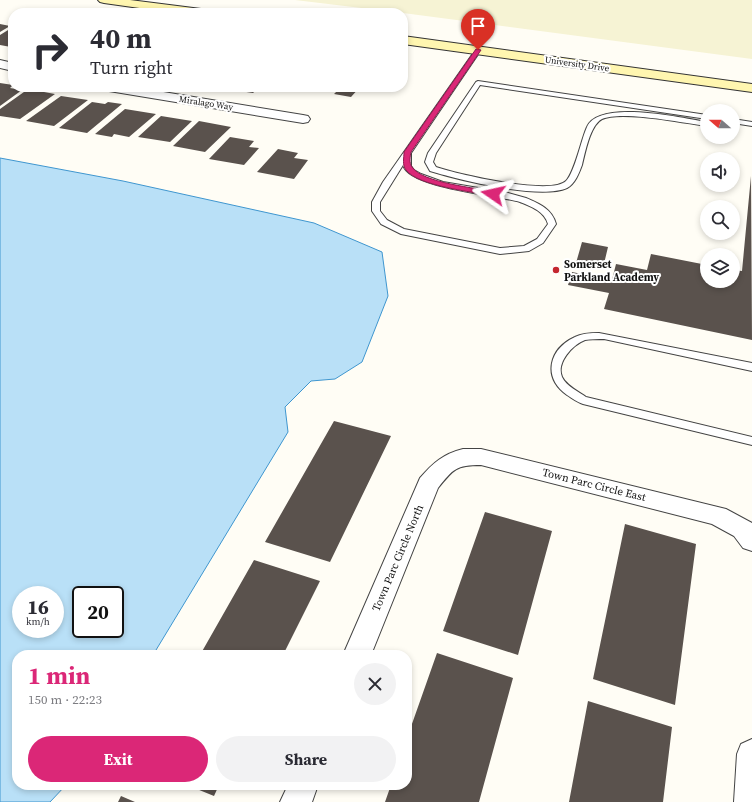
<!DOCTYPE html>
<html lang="en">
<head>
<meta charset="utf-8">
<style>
	:root { --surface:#fff; --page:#f2f2f3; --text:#2b2b33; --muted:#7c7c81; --accent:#db2777 }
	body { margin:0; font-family:"Source Serif 4",serif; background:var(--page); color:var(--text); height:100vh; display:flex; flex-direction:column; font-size:15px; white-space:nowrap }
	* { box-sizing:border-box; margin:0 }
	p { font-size:13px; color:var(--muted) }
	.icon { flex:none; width:22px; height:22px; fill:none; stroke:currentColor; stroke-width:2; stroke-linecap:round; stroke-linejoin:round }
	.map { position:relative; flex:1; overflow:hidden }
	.side { position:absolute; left:12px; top:650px; width:400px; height:140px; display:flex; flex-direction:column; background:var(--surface); border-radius:16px; box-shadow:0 2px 6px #0003 }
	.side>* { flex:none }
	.hud { position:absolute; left:8px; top:8px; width:400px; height:84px; border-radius:16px; box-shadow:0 2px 6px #0003; background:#fff; color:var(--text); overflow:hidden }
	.needle { width:26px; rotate:290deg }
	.fabs { position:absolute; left:700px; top:104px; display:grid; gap:8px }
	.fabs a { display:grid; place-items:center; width:40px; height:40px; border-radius:50%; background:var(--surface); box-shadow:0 2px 6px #0003; font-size:20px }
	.speed { position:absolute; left:12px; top:586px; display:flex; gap:8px; font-size:20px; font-weight:700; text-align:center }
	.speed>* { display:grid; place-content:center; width:52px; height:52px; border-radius:50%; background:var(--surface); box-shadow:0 2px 6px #0003; line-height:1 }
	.speed small { font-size:10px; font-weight:400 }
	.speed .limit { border:2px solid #111; border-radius:6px; background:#fff; color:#111 }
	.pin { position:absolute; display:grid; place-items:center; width:34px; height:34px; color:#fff; margin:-41px -17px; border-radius:50% 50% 50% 0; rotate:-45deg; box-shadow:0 0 4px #0007 }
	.pin .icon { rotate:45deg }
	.me { position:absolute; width:44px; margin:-22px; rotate:281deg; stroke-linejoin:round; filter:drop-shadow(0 0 3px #0008) }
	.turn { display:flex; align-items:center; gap:14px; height:84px; padding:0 16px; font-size:18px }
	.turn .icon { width:52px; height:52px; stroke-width:2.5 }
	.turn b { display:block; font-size:28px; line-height:34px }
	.round { display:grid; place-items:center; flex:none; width:42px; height:42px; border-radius:21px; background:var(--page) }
	.headline { display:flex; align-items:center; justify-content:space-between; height:68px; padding:0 16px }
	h1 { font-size:24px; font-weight:700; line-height:30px; color:var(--accent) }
	.primary-button { display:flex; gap:8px; margin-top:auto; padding:8px 16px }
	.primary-button a { flex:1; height:46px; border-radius:24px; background:var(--accent); color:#fff; font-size:16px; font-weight:700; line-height:46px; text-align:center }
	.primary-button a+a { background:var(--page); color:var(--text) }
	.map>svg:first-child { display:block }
</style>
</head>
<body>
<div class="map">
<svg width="752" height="802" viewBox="0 0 752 802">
	<rect width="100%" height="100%" fill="#fffdf5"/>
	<!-- farmland -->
	<path fill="#f6f3d4" d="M 295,0 L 752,0 L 752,59 L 403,13 Z"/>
	<!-- water -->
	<path fill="#b9e0f7" stroke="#3f96cf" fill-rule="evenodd" d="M 0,158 L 123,181 L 314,223 L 382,252 L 388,296 L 362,362 L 335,379 L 311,381 L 285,407 L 288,432 L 153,655 L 17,655 L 17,785 L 66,785 L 50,802 L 0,802 ZM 21,595 L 55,595 L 55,629 L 21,629 ZM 81,595 L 115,595 L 115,629 L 81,629 Z"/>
	<!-- building -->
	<path fill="#5a524d" d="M 0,24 L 10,26 L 0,32 Z
		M 13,27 L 13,46 L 11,47 L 0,45 L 0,35 Z
		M 0,83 L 13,85 L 10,88 L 22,90 L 0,106 Z
		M 31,87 L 47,90 L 44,92 L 55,94 L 20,119 L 0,116 L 0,109 Z
		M 237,87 L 271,87 L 267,91 L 257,89 L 253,93 L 233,90 Z
		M 282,87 L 314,87 L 310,92 Z
		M 321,87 L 360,87 L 351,97 L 334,94 L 337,91 Z
		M 61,96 L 88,100 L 54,126 L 26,121 Z
		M 92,102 L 105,104 L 108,102 L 122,104 L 87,133 L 59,128 Z
		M 125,109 L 156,114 L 129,137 L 114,134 L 112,137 L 95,134 Z
		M 161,116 L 192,121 L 170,142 L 138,137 Z
		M 199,121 L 231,127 L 205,152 L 173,146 Z
		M 230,137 L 254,141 L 249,147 L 259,148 L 244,165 L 209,159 Z
		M 278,149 L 298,153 L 294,158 L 308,160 L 294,179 L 257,172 Z
		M 751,176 L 752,340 L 604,309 L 609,293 L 568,285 L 572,272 L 612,280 L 616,264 L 647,270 L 651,254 L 707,265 L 707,281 L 733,281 L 733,270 L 742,271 Z
		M 582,242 L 608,247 L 603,268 L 576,263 Z
		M 334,421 L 391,436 L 330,562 L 265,542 Z
		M 485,512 L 552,531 L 518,655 L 443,631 Z
		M 625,524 L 696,544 L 675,705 L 593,679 Z
		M 254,560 L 320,581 L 283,655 L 200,655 Z
		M 437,653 L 513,678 L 479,802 L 385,802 L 391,785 L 407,785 L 407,738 Z
		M 588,701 L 672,727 L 663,802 L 569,802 Z
		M 187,785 L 219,785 L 214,796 Z
		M 121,796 L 135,802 L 118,802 Z"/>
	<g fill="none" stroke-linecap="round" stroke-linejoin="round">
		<!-- service casing -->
		<g stroke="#444" stroke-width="2">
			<path id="service" d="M 476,49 L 481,50 L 411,153 L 411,166 L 414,170 L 421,174 L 443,182 L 508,193 L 526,198 C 540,204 552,209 556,224 L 543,243 L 529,251 L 500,254 L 401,234 L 381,224 L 372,211 L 372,202 L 383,182 ZM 403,165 C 409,188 497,195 520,202 C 532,207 544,211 548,224 L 537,239 L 524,246 L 500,248 L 404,229 L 387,220 L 380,211 L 380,202 Z
				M 478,81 L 707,115 L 707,119 L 480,85 L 436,153 L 433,162 L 436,167 C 456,174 551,196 566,181 C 575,172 581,140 587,127 C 599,99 682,118 707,122 L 707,126 C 684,123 621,110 602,119 C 590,125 585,153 582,165 C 579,173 575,184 567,188 C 540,200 459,180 430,171 L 425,162 L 428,153 L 476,82 Z
				M 733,119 L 752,122 L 752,126 L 733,123 Z
				M 599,333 L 752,363 L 752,371 L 604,339 C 598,339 591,339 585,340 C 572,345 556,363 562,377 C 566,386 579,392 586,397 L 752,437 L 752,445 L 583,404 C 577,402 572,398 567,395 C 542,377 549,349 575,337 C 583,333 591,333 599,333 Z"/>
		</g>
		<!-- minor casing -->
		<g stroke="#444" stroke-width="2">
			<path id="minor" d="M 0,60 L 13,63 L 13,71 L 0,68 Z
				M 102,87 L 133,87 L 303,115 L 308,116 L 310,119 L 308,122 L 303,123 L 109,91 L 104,90 Z
				M 463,449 L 481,449 L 726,509 L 752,523 L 752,551 L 743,548 L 734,536 L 712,524 L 481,465 C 456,465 453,469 438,488 L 371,655 L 343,655 L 420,478 C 433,463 443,454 463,449 Z
				M 752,739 L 752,802 L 734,802 L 737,754 L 741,744 Z
				M 288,785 L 318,785 L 312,802 L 280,802 Z"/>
		</g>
		<!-- secondary casing -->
		<g stroke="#333" stroke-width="2">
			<path id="secondary" d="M 98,0 L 130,0 L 201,9 L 205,10 L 207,13 L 175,13 L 104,3 L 100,2 Z
				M 403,36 L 752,84 L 752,92 L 403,44 Z"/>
		</g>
		<!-- service -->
		<use href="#service" fill="#fff" fill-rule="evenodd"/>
		<!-- minor -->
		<use href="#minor" fill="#fff" fill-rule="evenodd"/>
		<!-- secondary -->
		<use href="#secondary" fill="#fff6b0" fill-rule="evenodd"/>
	</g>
	<!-- route -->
	<path fill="#db2777" stroke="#8e194d" d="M 476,49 L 481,50 L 411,152 C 410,157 409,163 412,167 C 422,183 477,188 496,192 L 496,195 L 493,196 C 474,192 418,186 406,170 C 402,165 404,158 404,152 Z"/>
	<!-- markers -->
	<circle fill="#c4262e" stroke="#fff" stroke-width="1.5" cx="556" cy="270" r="4"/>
	<g text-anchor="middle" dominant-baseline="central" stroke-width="4" stroke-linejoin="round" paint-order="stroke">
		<!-- far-street labels -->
		<g font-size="9" fill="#111" stroke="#fff">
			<text transform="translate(577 64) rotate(8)">University Drive</text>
			<text transform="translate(206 103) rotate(9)">Miralago Way</text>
		</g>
		<!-- poi labels -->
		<g font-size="11" font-weight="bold" fill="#111" stroke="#fff" text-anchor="start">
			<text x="564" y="264">Somerset<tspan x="564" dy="13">Parkland Academy</tspan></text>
		</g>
		<!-- street labels -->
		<g font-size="11" fill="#111" stroke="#fff">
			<text transform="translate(594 485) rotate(14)">Town Parc Circle East</text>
			<text transform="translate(398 558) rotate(-67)">Town Parc Circle North</text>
		</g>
	</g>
</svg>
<div class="fabs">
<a><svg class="needle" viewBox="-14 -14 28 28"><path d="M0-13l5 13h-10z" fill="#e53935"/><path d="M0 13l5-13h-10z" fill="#7c7c81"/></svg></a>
<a><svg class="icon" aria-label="sound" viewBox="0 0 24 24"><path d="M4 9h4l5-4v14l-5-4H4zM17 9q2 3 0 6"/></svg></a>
<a><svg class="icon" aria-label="search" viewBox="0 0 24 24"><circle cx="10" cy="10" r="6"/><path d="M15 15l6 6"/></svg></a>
<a><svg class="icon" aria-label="layers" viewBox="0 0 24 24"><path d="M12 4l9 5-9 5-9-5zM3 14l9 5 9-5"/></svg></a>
</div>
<div class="speed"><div>16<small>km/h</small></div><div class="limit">20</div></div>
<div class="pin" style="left:478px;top:50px;background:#d93025"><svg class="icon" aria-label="arrive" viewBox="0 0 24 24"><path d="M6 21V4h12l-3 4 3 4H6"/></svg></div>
<svg class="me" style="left:493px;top:194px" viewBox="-20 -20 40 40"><path d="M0-17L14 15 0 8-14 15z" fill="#db2777" stroke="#fff" stroke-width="4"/></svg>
<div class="hud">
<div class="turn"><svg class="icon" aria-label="right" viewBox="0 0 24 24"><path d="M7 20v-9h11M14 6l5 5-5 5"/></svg><div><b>40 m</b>Turn right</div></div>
</div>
<section class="side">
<div class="headline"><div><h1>1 min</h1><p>150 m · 22:23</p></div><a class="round"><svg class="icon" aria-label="close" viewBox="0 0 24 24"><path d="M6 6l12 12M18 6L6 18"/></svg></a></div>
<div class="primary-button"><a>Exit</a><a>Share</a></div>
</section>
</div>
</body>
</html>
